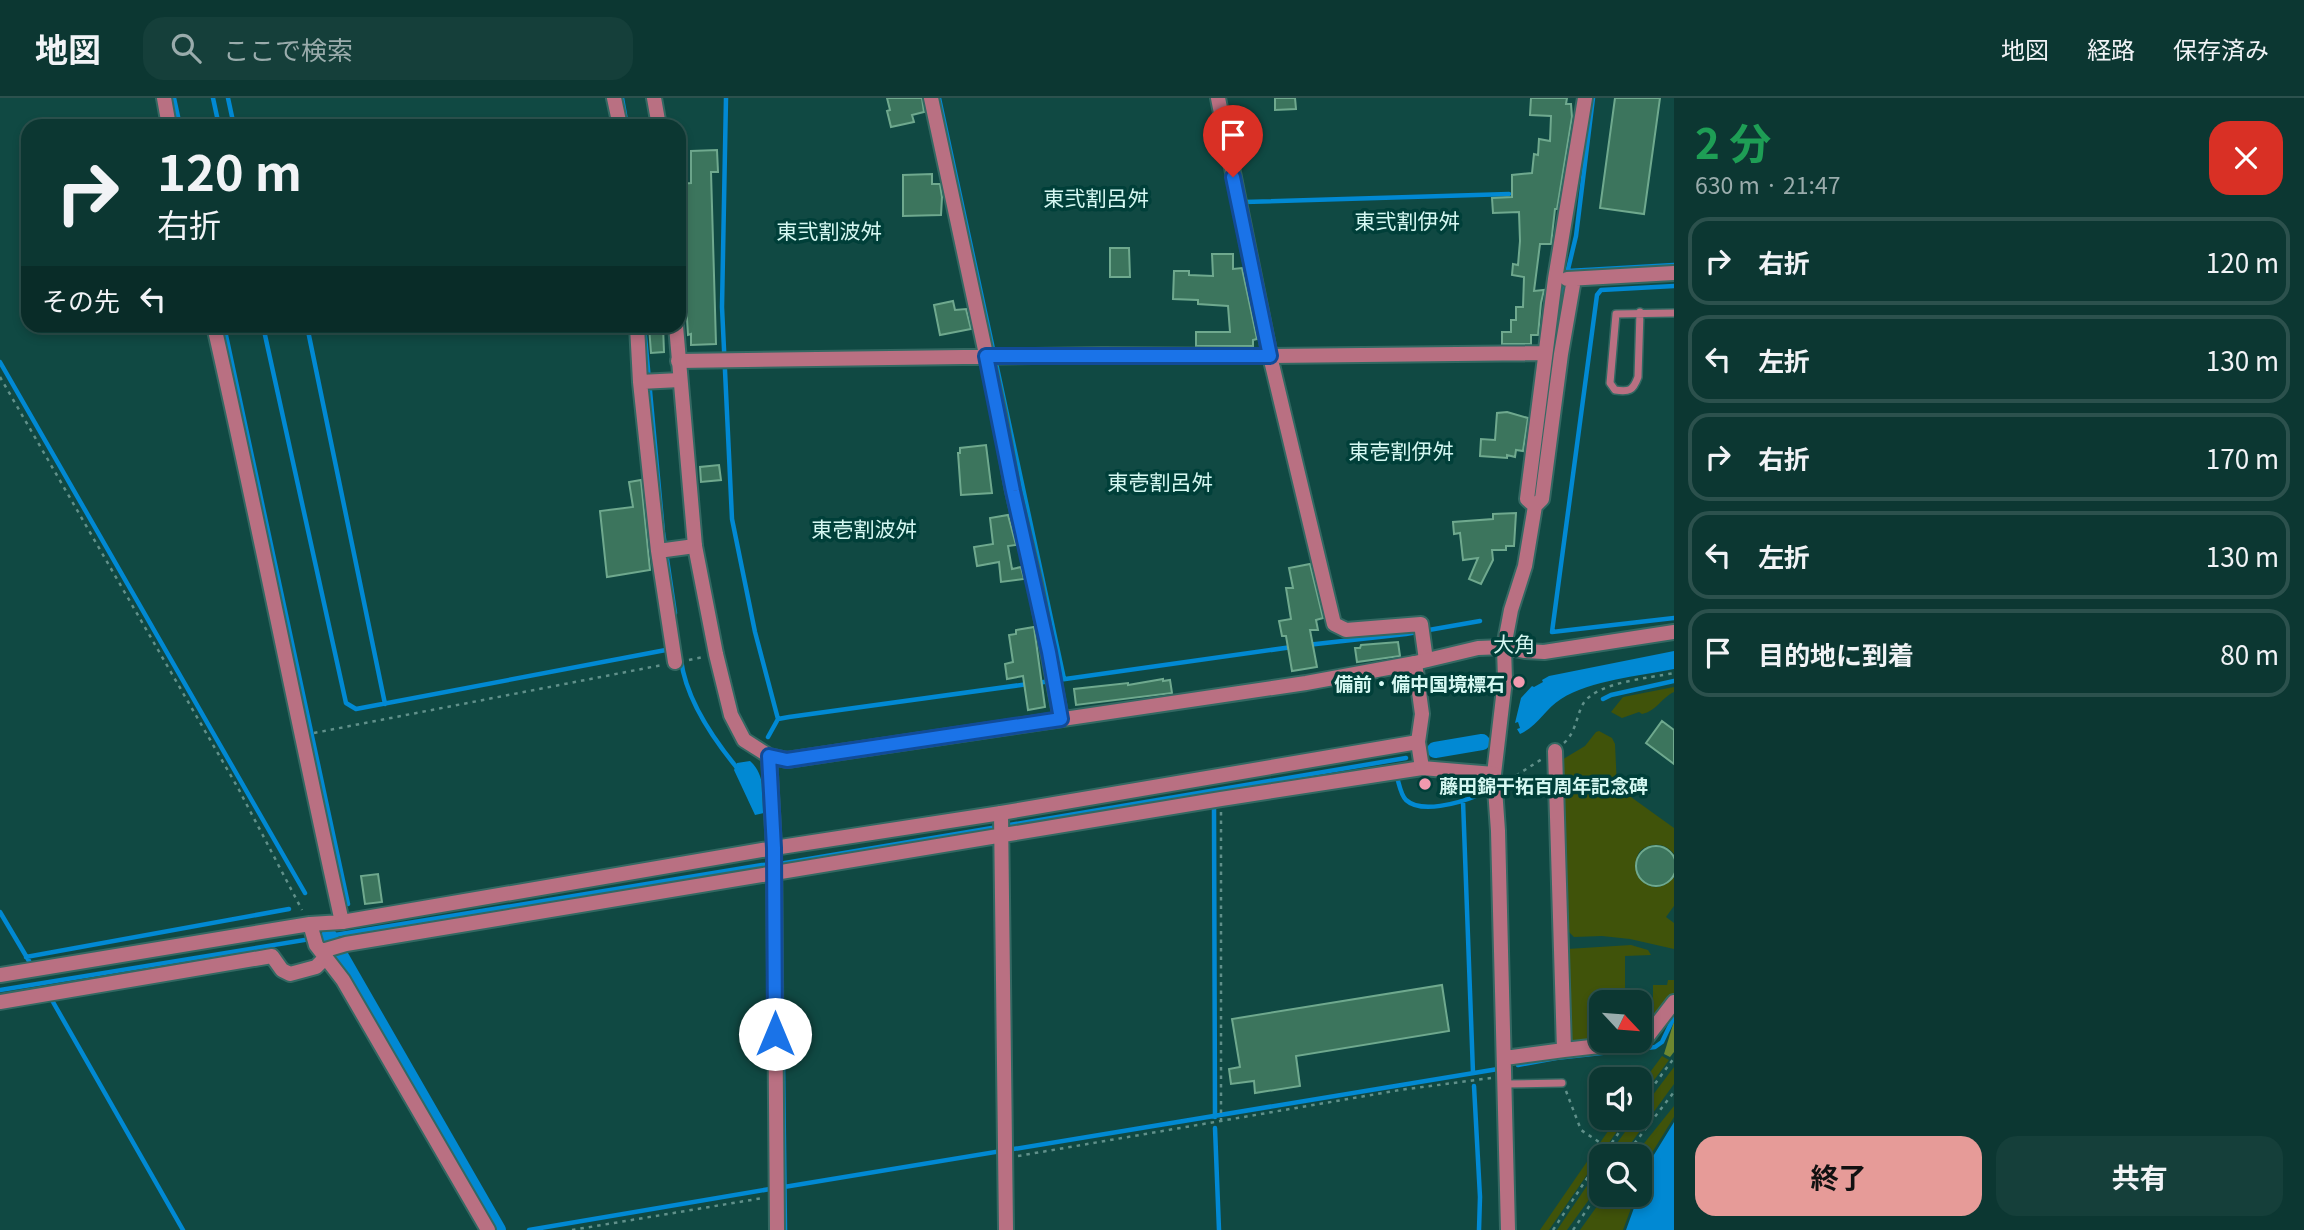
<!DOCTYPE html>
<html lang="ja">
<head>
<meta charset="utf-8">
<style>
	:root { --surface:#0c3732; --page:#153f3a; --text:#f1f3f6; --muted:#9aacac; --line:#2c514d; --accent:#e69b98 }
	body { margin:0; font-family:Georgia,"Noto Sans JP",serif; background:var(--page); color:var(--text); height:100vh; display:flex; flex-direction:column; font-size:26px; white-space:nowrap }
	* { box-sizing:border-box; margin:0 }
	p { font-size:23px; color:var(--muted) }
	.icon { flex:none; width:38px; height:38px; fill:none; stroke:currentColor; stroke-width:2; stroke-linecap:round; stroke-linejoin:round }
	.map { position:relative; flex:1; overflow:hidden }
	.drawer { display:flex; flex-direction:column; background:var(--surface); width:630px }
	.drawer>* { flex:none }
	.hud { position:absolute; left:21px; top:21px; width:665px; height:214px; border-radius:21px; box-shadow:0 4px 10px #0003,0 0 0 2px var(--line); background:#0c3732; color:var(--text); overflow:hidden }
	.needle { width:46px; rotate:116deg }
	.fabs { position:absolute; left:1589px; top:892px; display:grid; gap:14px }
	.fabs a { display:grid; place-items:center; width:63px; height:63px; border-radius:14px; background:var(--surface); box-shadow:0 4px 10px #0003,0 0 0 2px var(--line); font-size:35px }
	.pin { position:absolute; display:grid; place-items:center; width:60px; height:60px; color:#fff; margin:-72px -30px; border-radius:50% 50% 50% 0; rotate:-45deg; box-shadow:0 0 7px #0007 }
	.pin .icon { rotate:45deg }
	.me { position:absolute; width:77px; margin:-38px; rotate:0deg; stroke-linejoin:round; filter:drop-shadow(0 0 5px #0008) }
	.turn { display:flex; align-items:center; gap:24px; height:147px; padding:0 21px; font-size:32px }
	.turn .icon { width:91px; height:91px; stroke-width:2.5 }
	.turn b { display:block; font-size:49px; line-height:60px }
	.then { display:flex; align-items:center; height:66px; padding:0 21px; background:#0003; gap:14px; font-size:26px }
	.round { display:grid; place-items:center; flex:none; width:74px; height:74px; border-radius:21px; background:var(--page) }
	.headline { display:flex; align-items:center; justify-content:space-between; height:119px; padding:0 21px }
	h1 { font-size:42px; font-weight:700; line-height:52px; color:#1e9e55 }
	.cta { display:flex; gap:14px; margin-top:auto; padding:14px 21px }
	.cta a { flex:1; height:80px; border-radius:21px; background:var(--accent); color:#111; font-size:28px; font-weight:700; line-height:80px; text-align:center }
	.cta a+a { background:var(--page); color:var(--text) }
	ul { padding:0; list-style:none }
	li { display:flex; align-items:center; gap:21px; height:88px; margin:0 14px 10px; padding:0 7px; border:4px solid var(--line); border-radius:21px }
	li div { flex:1 }
	li b { display:block; font-size:26px }
	li em { font-style:normal }
	header { display:flex; align-items:center; gap:42px; box-sizing:border-box; height:98px; padding:0 35px; background:var(--surface); border-bottom:2px solid var(--line) }
	header strong { font-size:33px }
	nav { display:flex; gap:38px; margin-inline-start:auto; font-size:24px }
	.search { width:490px; height:63px; background:var(--page); display:flex; align-items:center; gap:18px; box-sizing:border-box; padding:0 24px; border-radius:21px; color:var(--muted); font-size:26px }
	main { display:flex; flex:1; min-height:0 }
	.map>svg:first-child { display:block }
</style>
</head>
<body>
<header>
<strong>地図</strong>
<div class="search"><svg class="icon" aria-label="search" viewBox="0 0 24 24"><circle cx="10" cy="10" r="6"/><path d="M15 15l6 6"/></svg>ここで検索</div>
<nav><a>地図</a><a>経路</a><a>保存済み</a></nav>
</header>
<main>
<div class="map">
<svg width="1674" height="1132" viewBox="0 0 1674 1132">
	<rect width="100%" height="100%" fill="#104943"/>
	<!-- green -->
	<path fill="#40530a" d="M 1674,589 L 1674,594 C 1662,599 1657,613 1642,616 L 1639,614 L 1622,620 L 1611,614 L 1623,599 Z
		M 1599,633 L 1612,640 L 1615,646 L 1617,689 L 1674,730 L 1674,756 C 1669,750 1663,746 1654,747 C 1616,751 1645,813 1674,779 L 1674,808 L 1666,819 L 1674,825 L 1674,851 L 1630,841 L 1602,838 L 1574,839 L 1567,832 L 1560,663 L 1585,648 L 1596,634 Z
		M 1631,847 L 1648,852 L 1651,857 L 1625,858 L 1625,892 L 1620,893 L 1620,905 L 1601,905 L 1601,943 L 1570,947 L 1567,851 Z
		M 1668,882 L 1674,882 L 1674,897 L 1640,939 L 1640,906 L 1653,906 L 1653,887 L 1667,887 Z
		M 1662,958 L 1669,962 L 1640,1001 L 1640,988 Z
		M 1674,969 L 1674,986 L 1621,1059 L 1607,1059 L 1635,1020 L 1640,1020 L 1640,1014 Z
		M 1674,1008 L 1674,1019 L 1650,1058 L 1640,1086 L 1640,1059 L 1633,1059 Z
		M 1617,1020 L 1626,1020 L 1549,1132 L 1540,1132 Z
		M 1601,1067 L 1601,1085 L 1567,1132 L 1557,1132 Z
		M 1605,1097 L 1636,1097 L 1623,1132 L 1580,1132 Z"/>
	<!-- forest -->
	<path fill="#6d872f" d="M 1674,923 L 1674,954 L 1670,959 L 1664,956 Z"/>
	<!-- water -->
	<path fill="#0189d3" d="M 1674,553 L 1674,571 C 1640,578 1591,582 1561,601 C 1545,611 1538,628 1520,636 L 1517,631 L 1520,630 L 1518,624 L 1515,625 L 1521,600 L 1532,588 L 1534,589 L 1543,584 L 1542,582 L 1549,578 Z
		M 750,663 C 765,676 763,697 764,715 L 755,717 L 734,672 L 737,665 Z
		M 1674,1024 L 1674,1132 L 1626,1132 L 1652,1060 Z"/>
	<g fill="none" stroke-linecap="round" stroke-linejoin="round">
		<!-- stream -->
		<path stroke="#0189d3" stroke-width="4.5" d="M 174,0 L 180,28
			M 213,0 L 219,28
			M 228,0 L 234,28
			M 622,0 L 627,28
			M 726,0 L 722,209 L 732,421 L 755,534 L 778,621
			M 939,0 L 1064,581
			M 1244,104 L 1509,96
			M 1568,173 L 1674,167
			M 1674,188 L 1601,192 L 1597,197 L 1552,534 L 1674,520
			M 224,228 L 348,806
			M 263,228 L 346,605 L 356,611 L 671,551
			M 307,228 L 385,606
			M 644,228 L 663,434 L 675,515
			M 1558,235 L 1564,188 L 1576,138 L 1593,0
			M 0,264 L 305,795
			M 1538,375 L 1547,306
			M 1307,547 L 1406,536 L 1480,523
			M 681,562 C 686,601 714,642 738,671
			M 1037,585 L 1292,549
			M 1603,601 L 1611,597 L 1674,583
			M 768,639 L 778,621 L 789,619 L 1028,586
			M 1396,676 C 1399,684 1400,696 1406,702 C 1421,716 1459,705 1476,698
			M 1463,703 L 1473,975
			M 1214,711 L 1215,1019
			M 0,814 L 29,863
			M 26,859 L 289,811
			M 0,892 L 762,767 L 779,766 L 1406,660
			M 53,904 L 183,1132
			M 783,965 L 785,1132
			M 1518,967 L 1556,960 L 1655,949 L 1662,944 L 1674,919
			M 1474,988 L 1480,1099 L 1479,1132
			M 1215,1030 L 1219,1132
			M 784,1089 L 1498,971
			M 529,1132 L 770,1091"/>
		<!-- canal -->
		<path stroke="#0189d3" stroke-width="16" d="M 1435,652 L 1482,644
			M 329,838 L 498,1132"/>
	</g>
	<!-- building -->
	<path fill="#3c755d" stroke="#6fa98e" stroke-width="2" d="M 887,0 L 922,0 L 924,14 L 912,17 L 914,24 L 891,29 L 887,13 L 890,12 Z
		M 1275,0 L 1295,0 L 1296,11 L 1275,12 Z
		M 1531,0 L 1567,0 L 1566,6 L 1571,6 L 1572,19 L 1557,111 L 1555,111 L 1551,146 L 1540,146 L 1534,193 L 1544,192 L 1541,205 L 1538,237 L 1531,237 L 1531,246 L 1502,246 L 1502,234 L 1511,234 L 1511,222 L 1516,222 L 1516,209 L 1523,209 L 1524,179 L 1512,177 L 1513,166 L 1518,167 L 1520,143 L 1519,114 L 1493,115 L 1492,100 L 1512,99 L 1512,77 L 1532,75 L 1534,56 L 1538,57 L 1539,41 L 1550,43 L 1551,18 L 1530,17 Z
		M 1615,0 L 1660,0 L 1644,116 L 1600,110 Z
		M 717,52 L 718,74 L 711,74 L 716,246 L 691,247 L 691,236 L 688,237 L 685,188 L 683,103 L 679,103 L 679,86 L 691,85 L 691,53 Z
		M 932,76 L 932,86 L 940,86 L 942,99 L 941,117 L 903,118 L 903,77 Z
		M 1110,150 L 1129,150 L 1130,179 L 1110,179 Z
		M 1212,156 L 1233,156 L 1233,171 L 1242,170 L 1257,241 L 1253,242 L 1253,248 L 1196,248 L 1196,234 L 1230,234 L 1228,208 L 1198,206 L 1198,202 L 1173,201 L 1174,173 L 1189,173 L 1189,177 L 1213,178 Z
		M 953,203 L 955,212 L 966,211 L 971,231 L 940,237 L 934,207 Z
		M 649,228 L 663,228 L 664,254 L 651,255 Z
		M 1507,314 L 1528,320 L 1523,353 L 1516,352 L 1515,359 L 1507,357 L 1507,360 L 1480,358 L 1481,341 L 1495,342 L 1497,315 Z
		M 986,347 L 992,395 L 961,397 L 958,355 L 960,355 L 960,350 Z
		M 719,367 L 721,382 L 701,384 L 700,369 Z
		M 641,382 L 650,472 L 607,479 L 600,413 L 633,409 L 629,384 Z
		M 1516,415 L 1514,448 L 1506,448 L 1506,452 L 1492,452 L 1493,462 L 1481,486 L 1469,481 L 1478,460 L 1463,462 L 1460,435 L 1454,436 L 1453,424 L 1493,421 L 1493,416 Z
		M 1008,417 L 1016,447 L 1008,448 L 1012,471 L 1021,469 L 1024,481 L 1001,484 L 999,464 L 977,468 L 974,449 L 993,446 L 990,420 Z
		M 1310,466 L 1323,520 L 1316,522 L 1318,532 L 1310,532 L 1317,569 L 1292,573 L 1286,538 L 1282,538 L 1279,523 L 1291,521 L 1286,490 L 1293,490 L 1289,470 Z
		M 1034,529 L 1045,609 L 1028,612 L 1023,578 L 1007,581 L 1005,566 L 1013,564 L 1009,537 L 1016,536 L 1016,532 Z
		M 1398,544 L 1400,558 L 1357,564 L 1355,550 L 1360,550 L 1361,547 Z
		M 1163,581 L 1163,583 L 1170,582 L 1172,595 L 1076,607 L 1074,591 L 1128,585 L 1128,587 Z
		M 1662,623 L 1674,632 L 1674,666 L 1646,645 Z
		M1636 768a20 20 0 1 1 40 0a20 20 0 1 1-40 0Z
		M 378,776 L 382,804 L 365,806 L 361,778 Z
		M 1442,887 L 1449,933 L 1296,958 L 1300,988 L 1255,995 L 1254,983 L 1231,986 L 1229,971 L 1240,969 L 1232,921 Z"/>
	<g fill="none" stroke-linecap="round" stroke-linejoin="round">
		<!-- service casing -->
		<g stroke="#336862" stroke-width="10">
			<path id="service" d="M 1640,214 L 1638,279 C 1633,293 1629,294 1615,292 L 1610,285 L 1616,216 L 1674,215
				M 1505,986 L 1562,985"/>
		</g>
		<!-- minor casing -->
		<g stroke="#336862" stroke-width="18">
			<path id="minor" d="M 164,0 L 169,28
				M 614,0 L 620,28
				M 931,0 L 999,317 L 1013,393 L 1035,486 L 1061,621
				M 1218,0 L 1270,258 L 1334,526 L 1346,532 L 1421,526 L 1426,562
				M 1567,181 L 1674,175
				M 637,228 L 640,284 L 658,453 L 675,564
				M 678,263 L 1103,257 L 1270,258 L 1545,255
				M 640,284 L 680,282
				M 1535,408 L 1527,401 L 1555,181 L 1585,0
				M 658,453 L 695,448
				M 1415,565 L 1422,616 L 1418,644
				M 1001,715 L 1006,1132
				M 774,750 L 777,1132
				M 310,826 L 316,847 L 343,882 L 488,1132
				M 322,853 L 346,846 L 1221,701 L 1422,670
				M 0,877 L 310,826 L 342,824 C 298,626 259,426 214,228
				M 0,904 L 272,858 L 282,872 L 290,876 L 316,869 L 326,859
				M 1564,952 L 1644,943 L 1674,904
				M 1505,960 L 1564,952 L 1555,653
				M 1508,1132 L 1498,733 L 1494,676 L 1505,582 L 1504,549 L 1511,512 L 1525,468 L 1535,408 L 1542,401 L 1561,256 L 1574,181"/>
		</g>
		<!-- tertiary casing -->
		<g stroke="#336862" stroke-width="18">
			<path id="tertiary" d="M 654,0 L 659,28
				M 676,228 L 695,448 L 716,556 L 731,617 L 744,642 L 769,658 L 774,750
				M 769,658 L 787,662 L 1306,585 L 1415,565 L 1478,550 L 1504,549 L 1525,553 L 1544,554 L 1674,534
				M 342,824 L 774,750 L 1001,715 L 1418,644 L 1422,670 L 1494,676"/>
		</g>
		<!-- path -->
		<path stroke="#60908a" stroke-width="2.5" stroke-dasharray="3.5 5" stroke-linecap="butt" d="M 0,279 L 238,690 L 302,812
			M 689,562 L 703,559
			M 314,635 L 662,567
			M 1564,645 C 1576,634 1576,619 1583,606 C 1596,584 1650,580 1674,575
			M 1509,682 L 1542,661
			M 1221,714 L 1221,1022
			M 1566,993 L 1581,1032 L 1608,1050
			M 1640,1006 L 1674,960
			M 1018,1058 L 1400,992 L 1491,980
			M 1602,1059 L 1629,1020
			M 1624,1059 L 1674,994
			M 572,1132 L 763,1100
			M 1553,1132 L 1601,1059
			M 1573,1132 L 1601,1091"/>
		<!-- service -->
		<use href="#service" stroke="#b97082" stroke-width="7"/>
		<!-- minor -->
		<use href="#minor" stroke="#b97082" stroke-width="14"/>
		<!-- tertiary -->
		<use href="#tertiary" stroke="#b97082" stroke-width="14"/>
	</g>
	<g fill="none" stroke-linecap="round" stroke-linejoin="round">
		<!-- route casing -->
		<g stroke="#114b97" stroke-width="18">
			<path id="route" d="M 775,936 L 774,750 L 769,658 L 787,662 L 1061,621 L 1049,554 L 1013,393 L 986,258 L 1270,258 L 1233,79"/>
		</g>
		<!-- route -->
		<use href="#route" stroke="#1a73e8" stroke-width="12"/>
	</g>
	<!-- markers -->
	<g fill="#f29aaf" stroke="#003f39" stroke-width="2.5">
		<circle cx="1519" cy="584" r="7"/>
		<circle cx="1425" cy="686" r="7"/>
	</g>
	<g text-anchor="middle" dominant-baseline="central" stroke-width="7" stroke-linejoin="round" paint-order="stroke">
		<!-- poi labels -->
		<g font-size="19" font-weight="bold" fill="#d5f8f2" stroke="#003f39" text-anchor="end">
			<text x="1505" y="584">備前・備中国境標石</text>
			<text x="1439" y="686" text-anchor="start">藤田錦干拓百周年記念碑</text>
		</g>
		<!-- neighbourhood labels -->
		<g font-size="21" fill="#d5f8f2" stroke="#003f39">
			<text x="1096" y="99">東弐割呂舛</text>
			<text x="1407" y="122">東弐割伊舛</text>
			<text x="829" y="132">東弐割波舛</text>
			<text x="1401" y="352">東壱割伊舛</text>
			<text x="1160" y="383">東壱割呂舛</text>
			<text x="864" y="430">東壱割波舛</text>
			<text x="1514" y="545">大角</text>
		</g>
	</g>
</svg>
<div class="fabs">
<a><svg class="needle" viewBox="-14 -14 28 28"><path d="M0-13l5 13h-10z" fill="#e53935"/><path d="M0 13l5-13h-10z" fill="#9aacac"/></svg></a>
<a><svg class="icon" aria-label="sound" viewBox="0 0 24 24"><path d="M4 9h4l5-4v14l-5-4H4zM17 9q2 3 0 6"/></svg></a>
<a><svg class="icon" aria-label="search" viewBox="0 0 24 24"><circle cx="10" cy="10" r="6"/><path d="M15 15l6 6"/></svg></a>
</div>
<div class="pin" style="left:1233px;top:79px;background:#d93025"><svg class="icon" aria-label="arrive" viewBox="0 0 24 24"><path d="M6 21V4h12l-3 4 3 4H6"/></svg></div>
<svg class="me" style="left:775px;top:936px" viewBox="-20 -20 40 40"><circle r="19" fill="#fff"/><path d="M0-13L10 11 0 6-10 11z" fill="#1a73e8"/></svg>
<div class="hud">
<div class="turn"><svg class="icon" aria-label="right" viewBox="0 0 24 24"><path d="M7 20v-9h11M14 6l5 5-5 5"/></svg><div><b>120 m</b>右折</div></div>
<div class="then">その先<svg class="icon" aria-label="left" viewBox="0 0 24 24"><path d="M17 20v-9H6M10 6l-5 5 5 5"/></svg></div>
</div>
</div>
<section class="drawer">
<div class="headline"><div><h1>2 分</h1><p>630 m · 21:47</p></div><a class="round" style="background:#d93025;color:#fff"><svg class="icon" aria-label="close" viewBox="0 0 24 24"><path d="M6 6l12 12M18 6L6 18"/></svg></a></div>
<ul>
<li><svg class="icon" aria-label="right" viewBox="0 0 24 24"><path d="M7 20v-9h11M14 6l5 5-5 5"/></svg><div><b>右折</b></div><em>120 m</em></li>
<li><svg class="icon" aria-label="left" viewBox="0 0 24 24"><path d="M17 20v-9H6M10 6l-5 5 5 5"/></svg><div><b>左折</b></div><em>130 m</em></li>
<li><svg class="icon" aria-label="right" viewBox="0 0 24 24"><path d="M7 20v-9h11M14 6l5 5-5 5"/></svg><div><b>右折</b></div><em>170 m</em></li>
<li><svg class="icon" aria-label="left" viewBox="0 0 24 24"><path d="M17 20v-9H6M10 6l-5 5 5 5"/></svg><div><b>左折</b></div><em>130 m</em></li>
<li><svg class="icon" aria-label="arrive" viewBox="0 0 24 24"><path d="M6 21V4h12l-3 4 3 4H6"/></svg><div><b>目的地に到着</b></div><em>80 m</em></li>
</ul>
<div class="cta"><a>終了</a><a>共有</a></div>
</section>
</main>
</body>
</html>
